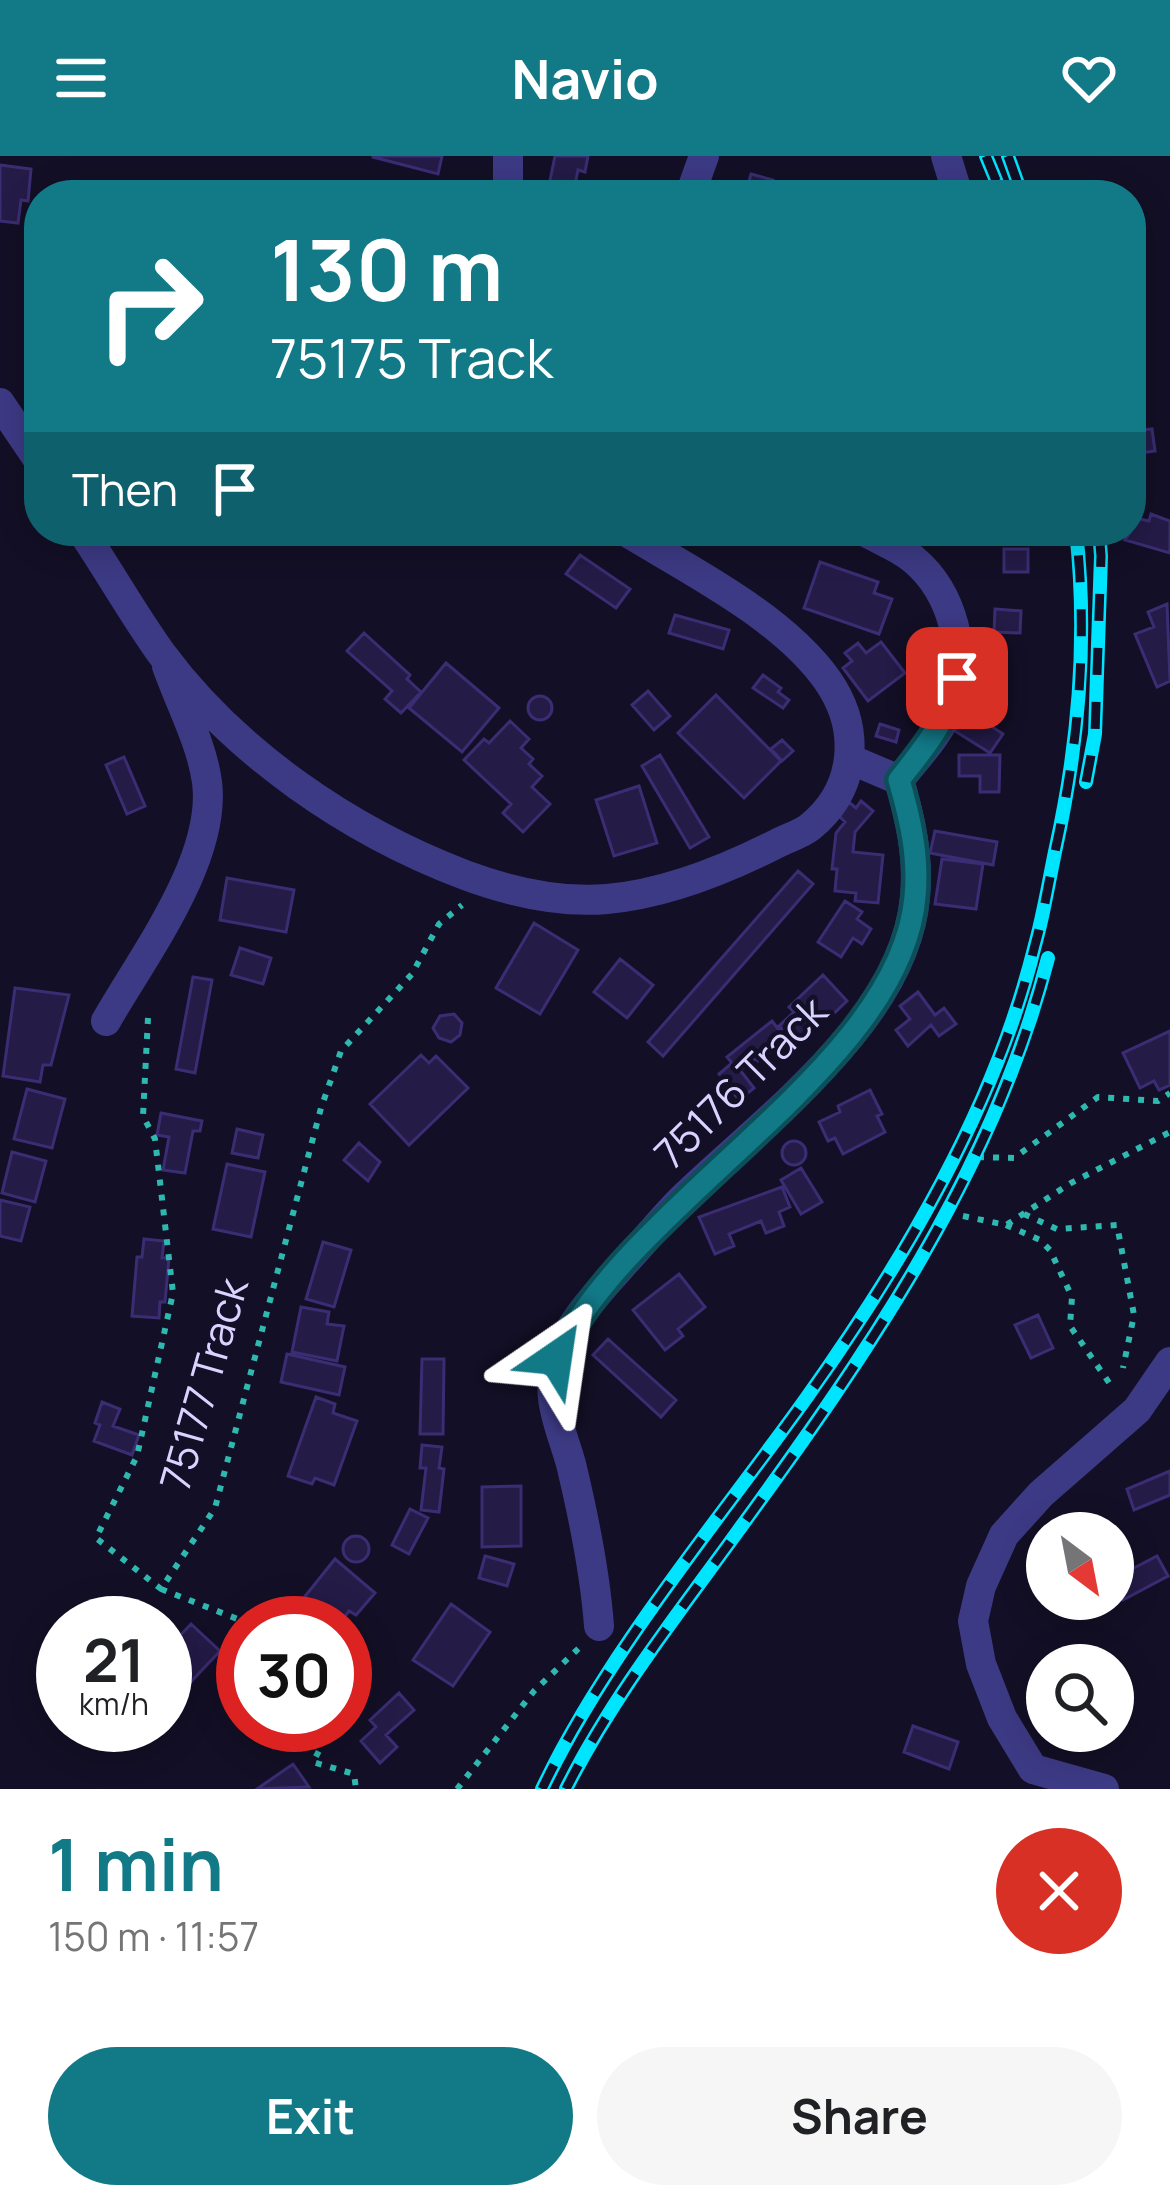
<!DOCTYPE html>
<html lang="en">
<head>
<meta charset="utf-8">
<style>
	:root { --surface:#fff; --page:#f6f6f6; --text:#202124; --muted:#757577; --accent:#127987 }
	body { margin:0; font-family:Manrope,sans-serif; background:var(--page); color:var(--text); height:100vh; display:flex; flex-direction:column; font-size:45px; white-space:nowrap }
	* { box-sizing:border-box; margin:0 }
	p { font-size:39px; color:var(--muted) }
	.icon { flex:none; width:66px; height:66px; fill:none; stroke:currentColor; stroke-width:2; stroke-linecap:round; stroke-linejoin:round }
	.map { position:relative; height:1633px; overflow:hidden }
	.sheet { display:flex; flex-direction:column; background:var(--surface); flex:1 }
	.sheet>* { flex:none }
	.banner { position:absolute; left:24px; top:24px; width:1122px; height:366px; border-radius:48px; box-shadow:0 6px 30px #0003; background:#127987; color:#fff; overflow:hidden }
	.needle { width:78px; rotate:148deg }
	.controls { position:absolute; left:1026px; top:1356px; display:grid; gap:24px }
	.controls a { display:grid; place-items:center; width:108px; height:108px; border-radius:50%; background:var(--surface); box-shadow:0 6px 30px #0003; font-size:60px }
	.speed { position:absolute; left:36px; top:1440px; display:flex; gap:24px; font-size:60px; font-weight:700; text-align:center }
	.speed>* { display:grid; place-content:center; width:156px; height:156px; border-radius:50%; background:var(--surface); box-shadow:0 6px 30px #0003; line-height:1 }
	.speed small { font-size:30px; font-weight:400 }
	.speed .limit { border:18px solid #d22; background:#fff; color:#111 }
	.pin { position:absolute; display:grid; place-items:center; width:102px; height:102px; color:#fff; margin:-51px; border-radius:24px; box-shadow:0 6px 18px #0006 }
	.me { position:absolute; width:132px; margin:-66px; rotate:32deg; stroke-linejoin:round; filter:drop-shadow(0 0 9px #0008) }
	.turn { display:flex; align-items:center; gap:42px; height:252px; padding:0 48px; font-size:54px }
	.turn .icon { width:156px; height:156px; stroke-width:2.5 }
	.turn b { display:block; font-size:84px; line-height:102px }
	.then { display:flex; align-items:center; height:114px; padding:0 48px; background:#0003; gap:24px; font-size:45px }
	.round { display:grid; place-items:center; flex:none; width:126px; height:126px; border-radius:63px; background:var(--page) }
	.head { display:flex; align-items:center; justify-content:space-between; height:204px; padding:0 48px }
	h1 { font-size:72px; font-weight:700; line-height:90px; color:var(--accent) }
	.primary-button { display:flex; gap:24px; margin-top:auto; padding:24px 48px }
	.primary-button a { flex:1; height:138px; border-radius:72px; background:var(--accent); color:#fff; font-size:48px; font-weight:700; line-height:138px; text-align:center }
	.primary-button a+a { background:var(--page); color:var(--text) }
	header { display:flex; justify-content:space-between; align-items:center; height:156px; padding:0 48px; background:var(--accent); color:#fff; font-size:54px; font-weight:700 }
	.map>svg:first-child { display:block }
</style>
</head>
<body>
<header><svg class="icon" aria-label="menu" viewBox="0 0 24 24"><path d="M4 6h16M4 12h16M4 18h16"/></svg>Navio<svg class="icon" aria-label="heart" viewBox="0 0 24 24"><path d="M12 20l-8-8c-3-5 5-10 8-4 3-6 11-1 8 4z"/></svg></header>
<div class="map">
<svg width="1170" height="1633" viewBox="0 0 1170 1633">
	<rect width="100%" height="100%" fill="#130f26"/>
	<!-- building -->
	<path fill="#241b47" stroke="#3b2d73" stroke-width="3" d="M 442,0 L 438,18 L 373,1 L 373,0 Z
		M 555,0 L 588,0 L 585,16 L 578,14 L 573,39 L 547,39 Z
		M 0,9 L 31,13 L 28,45 L 21,44 L 18,67 L 0,65 Z
		M 751,18 L 773,24 L 769,39 L 735,39 L 737,34 L 746,36 Z
		M 1152,273 L 1155,295 L 1132,298 L 1131,275 Z
		M 1151,358 L 1170,365 L 1170,397 L 1125,384 L 1131,375 L 1132,361 L 1149,365 Z
		M 1004,393 L 1028,393 L 1028,416 L 1004,416 Z
		M 580,399 L 630,433 L 616,452 L 566,418 Z
		M 820,406 L 878,426 L 874,437 L 892,443 L 879,478 L 804,452 Z
		M 1167,448 L 1170,525 L 1157,531 L 1135,478 L 1154,471 L 1148,456 Z
		M 995,453 L 1021,455 L 1020,477 L 994,476 Z
		M 675,459 L 729,474 L 723,493 L 669,477 Z
		M 364,477 L 410,519 L 407,523 L 421,536 L 401,557 L 385,543 L 392,535 L 347,495 Z
		M 881,486 L 905,517 L 868,545 L 843,512 L 852,505 L 845,497 L 858,487 L 866,497 Z
		M 446,507 L 499,552 L 462,596 L 409,552 Z
		M 763,519 L 781,532 L 778,536 L 789,544 L 783,552 L 753,532 Z
		M 648,535 L 670,560 L 654,574 L 632,549 Z
		M 716,539 L 781,605 L 744,642 L 678,577 Z
		M528 552a12 12 0 1 1 24 0a12 12 0 1 1-24 0Z
		M 968,555 L 1003,578 L 990,597 L 955,575 Z
		M 510,565 L 529,583 L 521,592 L 533,603 L 529,608 L 542,620 L 532,631 L 550,648 L 523,676 L 503,657 L 511,648 L 464,604 L 484,583 L 489,587 Z
		M 880,568 L 899,574 L 896,586 L 876,580 Z
		M 782,584 L 793,595 L 782,605 L 771,593 Z
		M 660,599 L 709,681 L 690,692 L 642,610 Z
		M 959,599 L 1000,599 L 999,636 L 980,636 L 980,620 L 959,620 Z
		M 124,601 L 145,650 L 127,658 L 106,609 Z
		M 639,630 L 657,687 L 614,700 L 596,644 Z
		M 861,645 L 873,655 L 855,676 L 853,696 L 883,699 L 878,747 L 855,745 L 856,737 L 835,735 L 837,713 L 832,713 L 836,677 L 845,666 L 838,659 L 849,646 L 856,652 Z
		M 935,675 L 997,686 L 993,709 L 930,697 Z
		M 942,703 L 983,708 L 976,753 L 935,748 Z
		M 798,715 L 813,728 L 663,900 L 648,886 Z
		M 227,722 L 294,734 L 286,776 L 220,764 Z
		M 845,745 L 862,756 L 857,763 L 871,773 L 862,788 L 853,782 L 841,801 L 818,786 Z
		M 534,767 L 578,794 L 540,858 L 496,832 Z
		M 240,792 L 271,802 L 263,828 L 231,819 Z
		M 620,803 L 653,829 L 627,862 L 594,836 Z
		M 823,819 L 847,845 L 827,864 L 818,855 L 809,864 L 815,871 L 796,889 L 779,870 L 794,856 L 789,851 Z
		M 193,821 L 212,824 L 195,917 L 176,913 Z
		M 15,832 L 69,839 L 51,909 L 43,909 L 40,926 L 3,920 Z
		M 918,836 L 935,859 L 944,852 L 956,868 L 939,880 L 931,869 L 908,890 L 896,874 L 910,863 L 900,850 Z
		M 454,858 L 462,867 L 460,879 L 451,886 L 439,882 L 433,872 L 440,860 Z
		M 772,865 L 786,883 L 758,905 L 755,902 L 740,914 L 754,932 L 739,944 L 719,918 L 732,907 L 727,901 Z
		M 1170,875 L 1170,929 L 1159,934 L 1154,925 L 1140,932 L 1123,897 Z
		M 421,899 L 429,907 L 436,900 L 468,932 L 409,989 L 370,948 Z
		M 27,933 L 65,943 L 52,992 L 14,983 Z
		M 870,934 L 882,958 L 877,960 L 885,976 L 843,998 L 835,982 L 828,985 L 819,966 L 840,956 L 838,950 Z
		M 161,957 L 202,965 L 200,975 L 193,975 L 185,1017 L 163,1014 L 169,981 L 157,979 Z
		M 237,973 L 263,979 L 258,1002 L 232,997 Z
		M782 997a12 12 0 1 1 24 0a12 12 0 1 1-24 0Z
		M 359,987 L 380,1006 L 368,1025 L 344,1004 Z
		M 12,996 L 46,1005 L 35,1046 L 2,1037 Z
		M 227,1008 L 265,1016 L 251,1081 L 213,1073 Z
		M 801,1012 L 822,1046 L 801,1058 L 781,1024 Z
		M 782,1031 L 790,1051 L 779,1056 L 784,1070 L 766,1077 L 761,1065 L 729,1078 L 734,1090 L 715,1098 L 699,1061 Z
		M 0,1044 L 30,1051 L 21,1085 L 0,1080 Z
		M 144,1083 L 164,1085 L 162,1102 L 169,1102 L 165,1146 L 160,1146 L 159,1162 L 132,1160 L 137,1101 L 142,1101 Z
		M 323,1086 L 351,1094 L 334,1151 L 306,1143 Z
		M 679,1118 L 705,1151 L 678,1173 L 683,1180 L 665,1194 L 633,1154 Z
		M 301,1151 L 329,1156 L 327,1168 L 344,1170 L 337,1205 L 292,1196 Z
		M 1038,1159 L 1053,1192 L 1031,1202 L 1015,1169 Z
		M 608,1183 L 676,1244 L 661,1261 L 593,1199 Z
		M 287,1198 L 345,1211 L 339,1239 L 281,1226 Z
		M 422,1203 L 444,1203 L 443,1278 L 420,1278 Z
		M 316,1241 L 335,1248 L 333,1257 L 357,1265 L 334,1329 L 315,1322 L 312,1328 L 288,1320 Z
		M 102,1246 L 120,1253 L 113,1270 L 139,1279 L 132,1299 L 94,1285 L 100,1269 L 95,1267 Z
		M 422,1289 L 442,1291 L 439,1312 L 444,1313 L 439,1356 L 421,1354 L 426,1312 L 420,1312 Z
		M 1170,1315 L 1170,1339 L 1134,1354 L 1127,1333 Z
		M 521,1330 L 521,1390 L 482,1391 L 482,1331 Z
		M 410,1353 L 428,1362 L 409,1398 L 392,1389 Z
		M343 1393a13 13 0 1 1 26 0a13 13 0 1 1-26 0Z
		M 485,1400 L 514,1408 L 507,1430 L 479,1422 Z
		M 1157,1400 L 1168,1420 L 1123,1444 L 1113,1423 Z
		M 335,1403 L 375,1437 L 356,1459 L 349,1455 L 340,1467 L 321,1467 L 298,1449 Z
		M 451,1448 L 490,1476 L 453,1530 L 413,1504 Z
		M 191,1468 L 220,1495 L 184,1533 L 165,1514 L 165,1495 Z
		M 399,1537 L 414,1554 L 386,1579 L 397,1591 L 380,1607 L 361,1585 L 376,1571 L 370,1564 Z
		M 913,1570 L 958,1586 L 949,1613 L 904,1596 Z
		M 293,1608 L 309,1631 L 257,1633 Z"/>
	<g fill="none" stroke-linecap="round" stroke-linejoin="round">
		<!-- path -->
		<path stroke="#2fb8b0" stroke-width="6" stroke-dasharray="6 9" stroke-linecap="butt" d="M 148,862 L 143,960 L 155,983 L 173,1137 L 137,1300 L 96,1382 L 161,1433 L 215,1352 L 321,952 L 341,895 L 412,818 L 439,768 L 462,749
			M 978,1001 L 1014,1002 L 1098,941 L 1158,945 L 1170,937
			M 1024,1058 L 1057,1073 L 1117,1069 L 1134,1159 L 1123,1212
			M 963,1060 L 1006,1069 L 1071,1027 L 1170,976
			M 1006,1069 L 1040,1084 L 1050,1094 L 1072,1141 L 1070,1170 L 1112,1231
			M 161,1433 L 240,1464 L 259,1467
			M 345,1513 L 366,1509 L 345,1547
			M 333,1569 L 313,1606 L 354,1618 L 356,1633
			M 457,1633 L 534,1535 L 580,1491"/>
		<!-- minor -->
		<path stroke="#3d3a85" stroke-width="30" d="M 946,0 L 958,39
			M 508,39 L 508,0
			M 690,39 L 704,0
			M 0,247 L 39,305
			M 82,375 C 109,415 133,458 161,497 C 235,597 349,675 465,719 C 508,735 560,747 607,743 C 666,738 725,714 778,687 C 788,682 801,678 810,671 C 857,633 861,573 828,525 C 783,461 691,415 625,375
			M 852,604 L 899,624 C 918,600 941,577 951,548 C 969,499 953,436 913,403 C 899,391 879,384 864,375
			M 106,865 C 143,800 217,703 207,626 C 202,588 180,547 167,510
			M 599,1470 C 595,1416 584,1362 571,1308 C 561,1272 544,1240 557,1202 C 568,1166 601,1134 625,1106 C 644,1086 661,1064 680,1045 C 762,965 905,864 915,741 C 919,700 910,662 899,624
			M 1104,1633 L 1033,1613 L 1002,1562 L 981,1508 L 973,1465 L 981,1430 L 1004,1379 L 1041,1338 L 1137,1254 L 1170,1206"/>
		<!-- rail casing -->
		<g stroke="#00e5ff" stroke-width="14">
			<path id="rail" d="M 986,0 L 1002,39
				M 1008,0 L 1022,39
				M 1086,626 L 1095,578 L 1101,400 L 1099,375
				M 542,1633 C 606,1498 719,1364 807,1241 C 903,1106 995,952 1035,789 C 1044,757 1049,724 1056,691 C 1079,586 1088,482 1076,375
				M 566,1633 C 612,1541 678,1458 738,1375 C 867,1198 993,1017 1048,802"/>
		</g>
		<!-- rail -->
		<use href="#rail" stroke="#130f26" stroke-width="9" stroke-dasharray="27" stroke-linecap="butt"/>
	</g>
	<g fill="none" stroke-linecap="round" stroke-linejoin="round">
		<!-- route casing -->
		<g stroke="#0c4f58" stroke-width="30">
			<path id="route" d="M 556,1202 C 631,1043 900,912 915,741 C 919,700 910,662 899,624 C 925,591 948,564 957,522"/>
		</g>
		<!-- route -->
		<use href="#route" stroke="#127987" stroke-width="21"/>
	</g>
	<g text-anchor="middle" dominant-baseline="central" stroke-width="9" stroke-linejoin="round" paint-order="stroke">
		<!-- street labels -->
		<g font-size="42" fill="#d9d4ff" stroke="#130f26">
			<text transform="translate(740 926) rotate(-45)">75176 Track</text>
			<text transform="translate(203 1228) rotate(-74)">75177 Track</text>
		</g>
	</g>
</svg>
<div class="controls">
<a><svg class="needle" viewBox="-14 -14 28 28"><path d="M0-13l5 13h-10z" fill="#e53935"/><path d="M0 13l5-13h-10z" fill="#757577"/></svg></a>
<a><svg class="icon" aria-label="search" viewBox="0 0 24 24"><circle cx="10" cy="10" r="6"/><path d="M15 15l6 6"/></svg></a>
</div>
<div class="speed"><div>21<small>km/h</small></div><div class="limit">30</div></div>
<div class="pin" style="left:957px;top:522px;background:#d93025"><svg class="icon" aria-label="arrive" viewBox="0 0 24 24"><path d="M6 21V4h12l-3 4 3 4H6"/></svg></div>
<svg class="me" style="left:556px;top:1202px" viewBox="-20 -20 40 40"><path d="M0-17L14 15 0 8-14 15z" fill="#127987" stroke="#fff" stroke-width="4"/></svg>
<div class="banner">
<div class="turn"><svg class="icon" aria-label="right" viewBox="0 0 24 24"><path d="M7 20v-9h11M14 6l5 5-5 5"/></svg><div><b>130 m</b>75175 Track</div></div>
<div class="then">Then<svg class="icon" aria-label="arrive" viewBox="0 0 24 24"><path d="M6 21V4h12l-3 4 3 4H6"/></svg></div>
</div>
</div>
<section class="sheet">
<div class="head"><div><h1>1 min</h1><p>150 m · 11:57</p></div><a class="round" style="background:#d93025;color:#fff"><svg class="icon" aria-label="close" viewBox="0 0 24 24"><path d="M6 6l12 12M18 6L6 18"/></svg></a></div>
<div class="primary-button"><a>Exit</a><a>Share</a></div>
</section>
</body>
</html>
